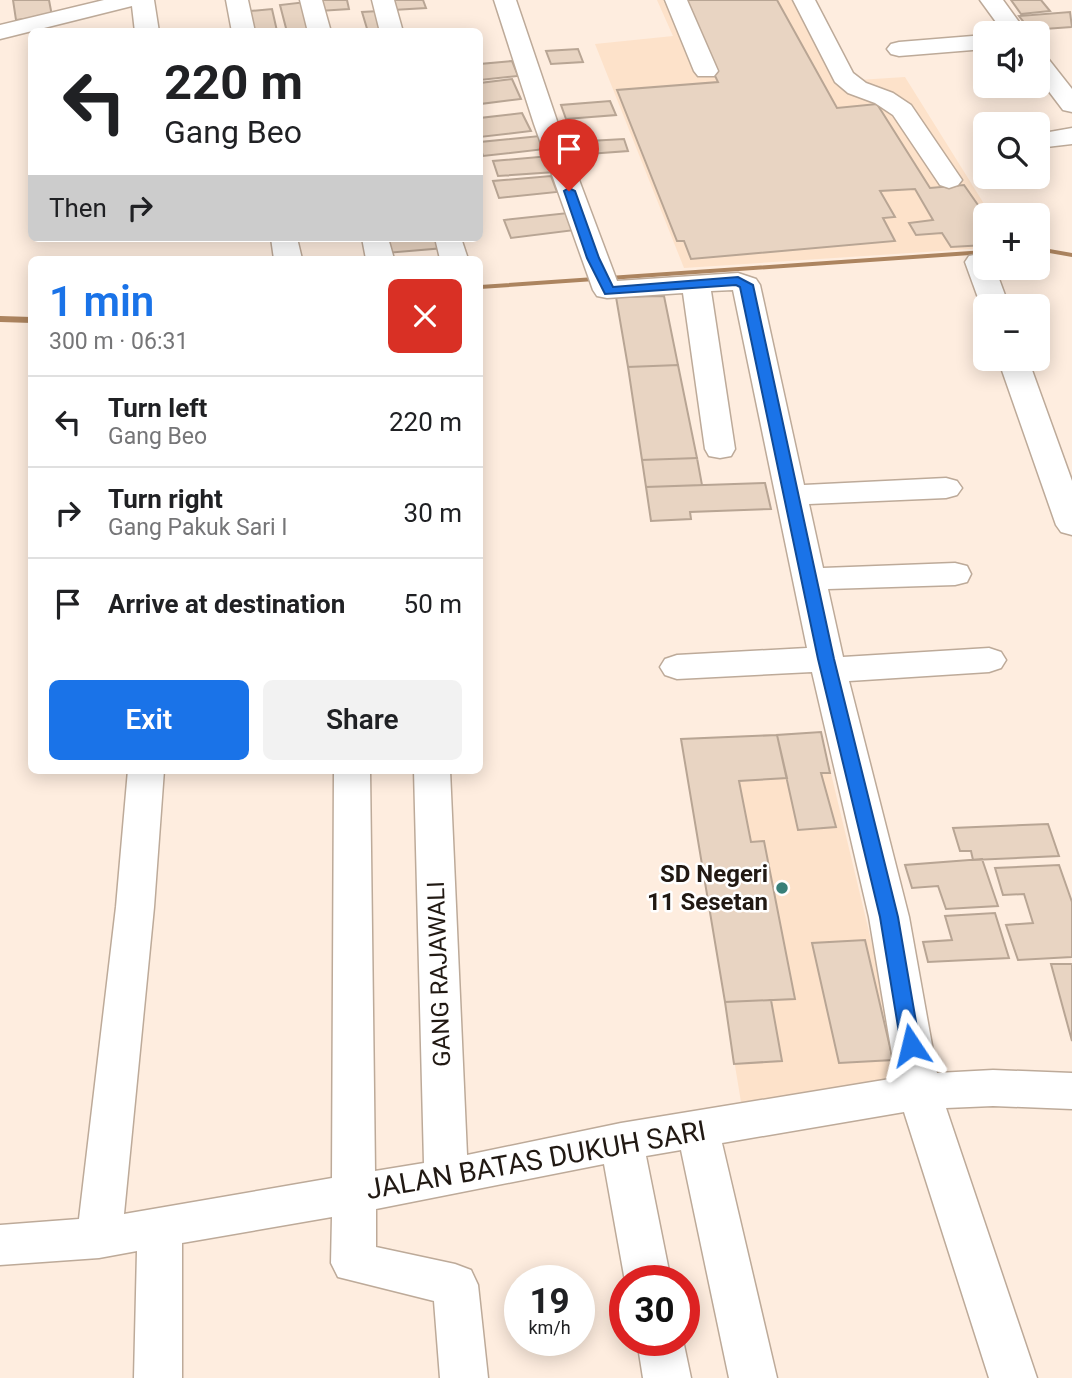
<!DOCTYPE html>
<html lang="en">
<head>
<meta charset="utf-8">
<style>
	:root { --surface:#fff; --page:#f2f2f2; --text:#202124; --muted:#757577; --line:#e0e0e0; --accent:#1a73e8 }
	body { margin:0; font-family:Roboto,sans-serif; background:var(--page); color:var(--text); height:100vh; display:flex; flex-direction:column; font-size:26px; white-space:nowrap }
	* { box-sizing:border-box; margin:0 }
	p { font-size:23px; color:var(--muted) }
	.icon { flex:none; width:38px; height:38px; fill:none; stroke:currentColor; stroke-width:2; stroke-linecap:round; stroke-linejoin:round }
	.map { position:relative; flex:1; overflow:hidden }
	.drawer { position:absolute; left:28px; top:256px; width:455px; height:518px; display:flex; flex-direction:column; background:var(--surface); border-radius:10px; box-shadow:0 4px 18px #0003 }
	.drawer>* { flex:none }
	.hud { position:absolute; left:28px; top:28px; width:455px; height:214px; border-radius:10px; box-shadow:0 4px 18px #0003; background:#fff; color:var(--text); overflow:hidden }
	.controls { position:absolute; left:973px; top:21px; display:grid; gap:14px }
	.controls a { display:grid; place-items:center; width:77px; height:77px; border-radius:10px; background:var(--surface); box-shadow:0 4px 18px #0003; font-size:35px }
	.speed { position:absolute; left:504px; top:1265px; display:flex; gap:14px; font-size:35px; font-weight:700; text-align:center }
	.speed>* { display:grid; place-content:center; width:91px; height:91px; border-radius:50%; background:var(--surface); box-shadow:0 4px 18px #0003; line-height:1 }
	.speed small { font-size:18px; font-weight:400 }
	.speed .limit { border:10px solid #d22; background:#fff; color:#111 }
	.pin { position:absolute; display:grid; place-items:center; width:60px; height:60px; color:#fff; margin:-72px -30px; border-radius:50% 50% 50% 0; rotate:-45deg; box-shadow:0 0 7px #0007 }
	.pin .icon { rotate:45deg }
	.me { position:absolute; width:77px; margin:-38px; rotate:350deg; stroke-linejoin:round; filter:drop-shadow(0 0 5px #0008) }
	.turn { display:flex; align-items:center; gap:24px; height:147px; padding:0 21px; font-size:32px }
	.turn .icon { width:91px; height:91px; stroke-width:2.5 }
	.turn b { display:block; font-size:49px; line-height:60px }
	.then { display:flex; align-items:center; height:66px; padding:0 21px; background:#0003; gap:14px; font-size:26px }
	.round { display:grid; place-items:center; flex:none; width:74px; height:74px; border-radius:10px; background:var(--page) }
	.head { display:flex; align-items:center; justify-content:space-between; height:119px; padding:0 21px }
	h1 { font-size:42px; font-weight:600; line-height:52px; color:var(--accent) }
	.primary-button { display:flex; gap:14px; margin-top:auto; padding:14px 21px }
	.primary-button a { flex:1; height:80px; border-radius:10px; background:var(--accent); color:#fff; font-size:28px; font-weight:600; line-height:80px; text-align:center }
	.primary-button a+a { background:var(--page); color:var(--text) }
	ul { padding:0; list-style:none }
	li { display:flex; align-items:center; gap:21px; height:91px; padding:0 21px; border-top:2px solid var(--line) }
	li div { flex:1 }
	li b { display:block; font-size:26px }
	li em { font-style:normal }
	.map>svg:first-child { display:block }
</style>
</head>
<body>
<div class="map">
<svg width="1072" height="1378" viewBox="0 0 1072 1378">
	<rect width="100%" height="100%" fill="#feeddf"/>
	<!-- built -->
	<path fill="#fde2ca" d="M 657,0 L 811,0 L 858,80 L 905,77 L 991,215 L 985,215 L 985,248 L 684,268 L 595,44 L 673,36 Z
		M 821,732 L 904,1077 L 742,1108 L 681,739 Z"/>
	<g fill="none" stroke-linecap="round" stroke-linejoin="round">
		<!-- stream -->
		<path fill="#ac845f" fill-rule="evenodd" d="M 1038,247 L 1072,253 L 1072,257 L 1038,251 Z
			M 985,250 L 985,254 L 480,289 L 480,285 Z
			M 0,316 L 32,317 L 32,323 L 0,322 Z"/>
	</g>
	<!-- building -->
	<path fill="#e8d4c2" stroke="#b8a594" stroke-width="2" d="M 13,0 L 49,0 L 52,16 L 16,20 Z
		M 316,0 L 347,0 L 349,9 L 319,11 Z
		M 390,0 L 423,0 L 426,8 L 393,10 Z
		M 679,0 L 777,0 L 837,108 L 877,104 L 930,188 L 964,185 L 985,215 L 985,245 L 951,247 L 942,233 L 916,235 L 909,223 L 933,220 L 915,189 L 880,191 L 895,217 L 883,218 L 895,241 L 691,259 L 684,241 L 677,241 L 617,90 L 718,82 Z
		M 1011,0 L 1041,0 L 1050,11 L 1021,14 Z
		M 306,2 L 315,32 L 287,32 L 280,5 Z
		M 272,9 L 277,31 L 254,32 L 250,11 Z
		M 379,11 L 386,32 L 368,32 L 362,12 Z
		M 1070,12 L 1072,27 L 1030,30 L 1019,16 Z
		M 578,49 L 583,62 L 551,64 L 546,51 Z
		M 512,61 L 518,76 L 480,80 L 480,64 Z
		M 512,79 L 521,99 L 480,104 L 480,83 Z
		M 610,101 L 616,115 L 566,119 L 561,105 Z
		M 522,113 L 531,131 L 480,137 L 480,118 Z
		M 540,136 L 545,149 L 483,156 L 480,146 L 480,142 Z
		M 624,139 L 628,151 L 575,155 L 571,142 Z
		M 550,156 L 555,172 L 498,176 L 493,161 Z
		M 551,176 L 557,192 L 499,198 L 493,181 Z
		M 568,213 L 575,230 L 511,238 L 504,220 Z
		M 382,238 L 441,238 L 444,248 L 386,253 Z
		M 664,296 L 678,365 L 628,367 L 616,297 Z
		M 678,365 L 697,458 L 642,460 L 628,367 Z
		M 697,458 L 702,485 L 646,487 L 642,460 Z
		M 765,483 L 771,509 L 690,512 L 691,519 L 651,521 L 646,487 Z
		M 821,732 L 830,773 L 821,773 L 836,827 L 798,830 L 777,735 Z
		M 777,735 L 787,778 L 739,781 L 751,842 L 764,841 L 795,999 L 725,1002 L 681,739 Z
		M 1048,824 L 1059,856 L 973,860 L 971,851 L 960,851 L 953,828 Z
		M 982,859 L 998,906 L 946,909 L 938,886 L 912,888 L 905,865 Z
		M 1059,865 L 1072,902 L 1072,957 L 1018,960 L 1006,925 L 1033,923 L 1024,894 L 1003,895 L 995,868 Z
		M 995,913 L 1009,958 L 928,962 L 923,942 L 952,940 L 945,916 Z
		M 865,940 L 893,1060 L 839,1063 L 812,943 Z
		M 1051,964 L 1072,964 L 1072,1041 Z
		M 771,1000 L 782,1061 L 734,1064 L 725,1002 Z"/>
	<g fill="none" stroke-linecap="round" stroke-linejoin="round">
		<!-- minor casing -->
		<g stroke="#bdaa99" stroke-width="3">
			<path id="minor" d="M 104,0 L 154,0 L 159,32 L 135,32 L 132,6 L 0,39 L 0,25 Z
				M 226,0 L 248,0 L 255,32 L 232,32 Z
				M 300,0 L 322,0 L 331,32 L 308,32 Z
				M 372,0 L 394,0 L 403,32 L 380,32 Z
				M 494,0 L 516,0 L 558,124 L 617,281 L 738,273 L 756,279 L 760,285 L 804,485 L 946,478 L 957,481 L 962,488 L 957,495 L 946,498 L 809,504 L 823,568 L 955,563 L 967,566 L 971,574 L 967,582 L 955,585 L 828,589 L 843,657 L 989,648 L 1001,652 L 1006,660 L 1001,668 L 989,672 L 849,681 L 909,917 L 937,1073 L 993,1070 L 1072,1073 L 1072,1109 L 993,1106 L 946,1108 L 1037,1378 L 989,1378 L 904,1112 L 722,1143 L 777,1378 L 729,1378 L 681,1150 L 646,1156 L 671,1281 L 625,1281 L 604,1164 L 376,1209 L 376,1247 L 455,1264 L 471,1270 L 478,1285 L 488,1378 L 440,1378 L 434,1301 L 338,1277 L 331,1263 L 332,1217 L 182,1243 L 182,1378 L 134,1378 L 137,1251 L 99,1258 L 0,1265 L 0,1225 L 79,1219 L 116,907 L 128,770 L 164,770 L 154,907 L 124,1214 L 332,1178 L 334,770 L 370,770 L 375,1171 L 424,1163 L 414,770 L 450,770 L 467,1155 L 621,1123 L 896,1078 L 869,917 L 812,672 L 677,679 L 665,675 L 660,667 L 665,659 L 677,655 L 807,648 L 733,290 L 711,291 L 735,449 L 731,456 L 720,458 L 709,456 L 705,449 L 683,293 L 607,298 L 597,296 L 593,290 L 534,124 Z
				M 665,0 L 687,0 L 718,71 L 714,76 L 698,76 L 694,71 Z
				M 793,0 L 815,0 L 853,73 L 866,83 L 893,93 L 911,105 L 962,180 L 958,185 L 949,188 L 940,185 L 893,115 L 875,103 L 848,93 L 835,82 Z
				M 980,0 L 1003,0 L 1027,33 L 1004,33 Z
				M 985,35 L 985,49 L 899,56 L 891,54 L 887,49 L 891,44 L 899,42 Z
				M 1038,54 L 1046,56 L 1072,89 L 1072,112 L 1063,110 L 1038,77 Z
				M 1072,128 L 1072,144 L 1038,148 L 1038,134 Z
				M 271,238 L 297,238 L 302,259 L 274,259 Z
				M 362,238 L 388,238 L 394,259 L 366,259 Z
				M 435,238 L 461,238 L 468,259 L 440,259 Z
				M 979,254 L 985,255 L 985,268 L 995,268 L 1009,306 L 985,306 L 985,312 L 981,306 L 965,262 L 969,256 Z
				M 998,359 L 1028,359 L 1072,481 L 1072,535 L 1061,532 L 1056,525 Z
				M 637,1340 L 683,1340 L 691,1378 L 643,1378 Z"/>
		</g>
		<!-- minor -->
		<use href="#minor" fill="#fff" fill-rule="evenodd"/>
	</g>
	<!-- route -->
	<path fill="#1a73e8" stroke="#114b97" stroke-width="2" d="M 569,188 L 575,191 L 599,258 L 613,287 L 738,277 L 753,285 L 834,659 L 898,917 L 920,1045 L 918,1050 L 911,1052 L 904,1050 L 901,1045 L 880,917 L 818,659 L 740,287 L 736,285 L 605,294 L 587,258 L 564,191 Z"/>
	<!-- markers -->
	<circle fill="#387f78" stroke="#fff" stroke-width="2.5" cx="782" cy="888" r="7"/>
	<g text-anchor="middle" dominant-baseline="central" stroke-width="5" stroke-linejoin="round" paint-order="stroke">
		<!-- poi labels -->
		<g font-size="24" font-weight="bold" fill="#211913" stroke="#fff" text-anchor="end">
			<text x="768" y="874">SD Negeri<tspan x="768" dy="28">11 Sesetan</tspan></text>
		</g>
		<!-- street labels -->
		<g font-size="24" fill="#211913" stroke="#fff">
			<text transform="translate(439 974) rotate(-92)">GANG RAJAWALI</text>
		</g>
		<!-- near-street labels -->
		<g font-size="28" fill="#211913" stroke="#fff">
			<text transform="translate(536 1160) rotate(-10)">JALAN BATAS DUKUH SARI</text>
		</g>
	</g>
</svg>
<div class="controls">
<a><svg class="icon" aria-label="sound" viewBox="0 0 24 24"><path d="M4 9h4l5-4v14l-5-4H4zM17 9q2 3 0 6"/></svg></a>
<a><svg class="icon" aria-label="search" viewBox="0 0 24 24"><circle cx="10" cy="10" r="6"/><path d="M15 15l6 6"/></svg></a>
<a>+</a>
<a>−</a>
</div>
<div class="speed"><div>19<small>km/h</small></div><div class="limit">30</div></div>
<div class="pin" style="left:569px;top:191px;background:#d93025"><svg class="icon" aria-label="arrive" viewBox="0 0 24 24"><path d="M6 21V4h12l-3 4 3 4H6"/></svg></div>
<svg class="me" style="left:911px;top:1045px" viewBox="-20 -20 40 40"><path d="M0-17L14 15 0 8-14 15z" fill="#1a73e8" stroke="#fff" stroke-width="4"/></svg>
<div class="hud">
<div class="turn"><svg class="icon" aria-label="left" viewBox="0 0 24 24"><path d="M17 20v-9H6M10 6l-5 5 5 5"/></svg><div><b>220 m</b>Gang Beo</div></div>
<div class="then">Then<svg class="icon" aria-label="right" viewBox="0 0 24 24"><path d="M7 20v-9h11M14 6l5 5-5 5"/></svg></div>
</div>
<section class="drawer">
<div class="head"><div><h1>1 min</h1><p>300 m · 06:31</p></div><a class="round" style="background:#d93025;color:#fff"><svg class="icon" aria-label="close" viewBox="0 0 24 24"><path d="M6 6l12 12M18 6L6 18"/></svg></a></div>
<ul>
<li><svg class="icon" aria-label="left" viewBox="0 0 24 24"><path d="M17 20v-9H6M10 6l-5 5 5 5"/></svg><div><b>Turn left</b><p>Gang Beo</p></div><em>220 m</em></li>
<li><svg class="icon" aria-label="right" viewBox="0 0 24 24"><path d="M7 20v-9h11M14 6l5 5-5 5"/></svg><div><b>Turn right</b><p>Gang Pakuk Sari I</p></div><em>30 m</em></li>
<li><svg class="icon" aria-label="arrive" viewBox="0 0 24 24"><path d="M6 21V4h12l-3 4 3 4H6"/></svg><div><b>Arrive at destination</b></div><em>50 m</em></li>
</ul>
<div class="primary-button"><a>Exit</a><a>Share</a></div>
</section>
</div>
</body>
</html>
